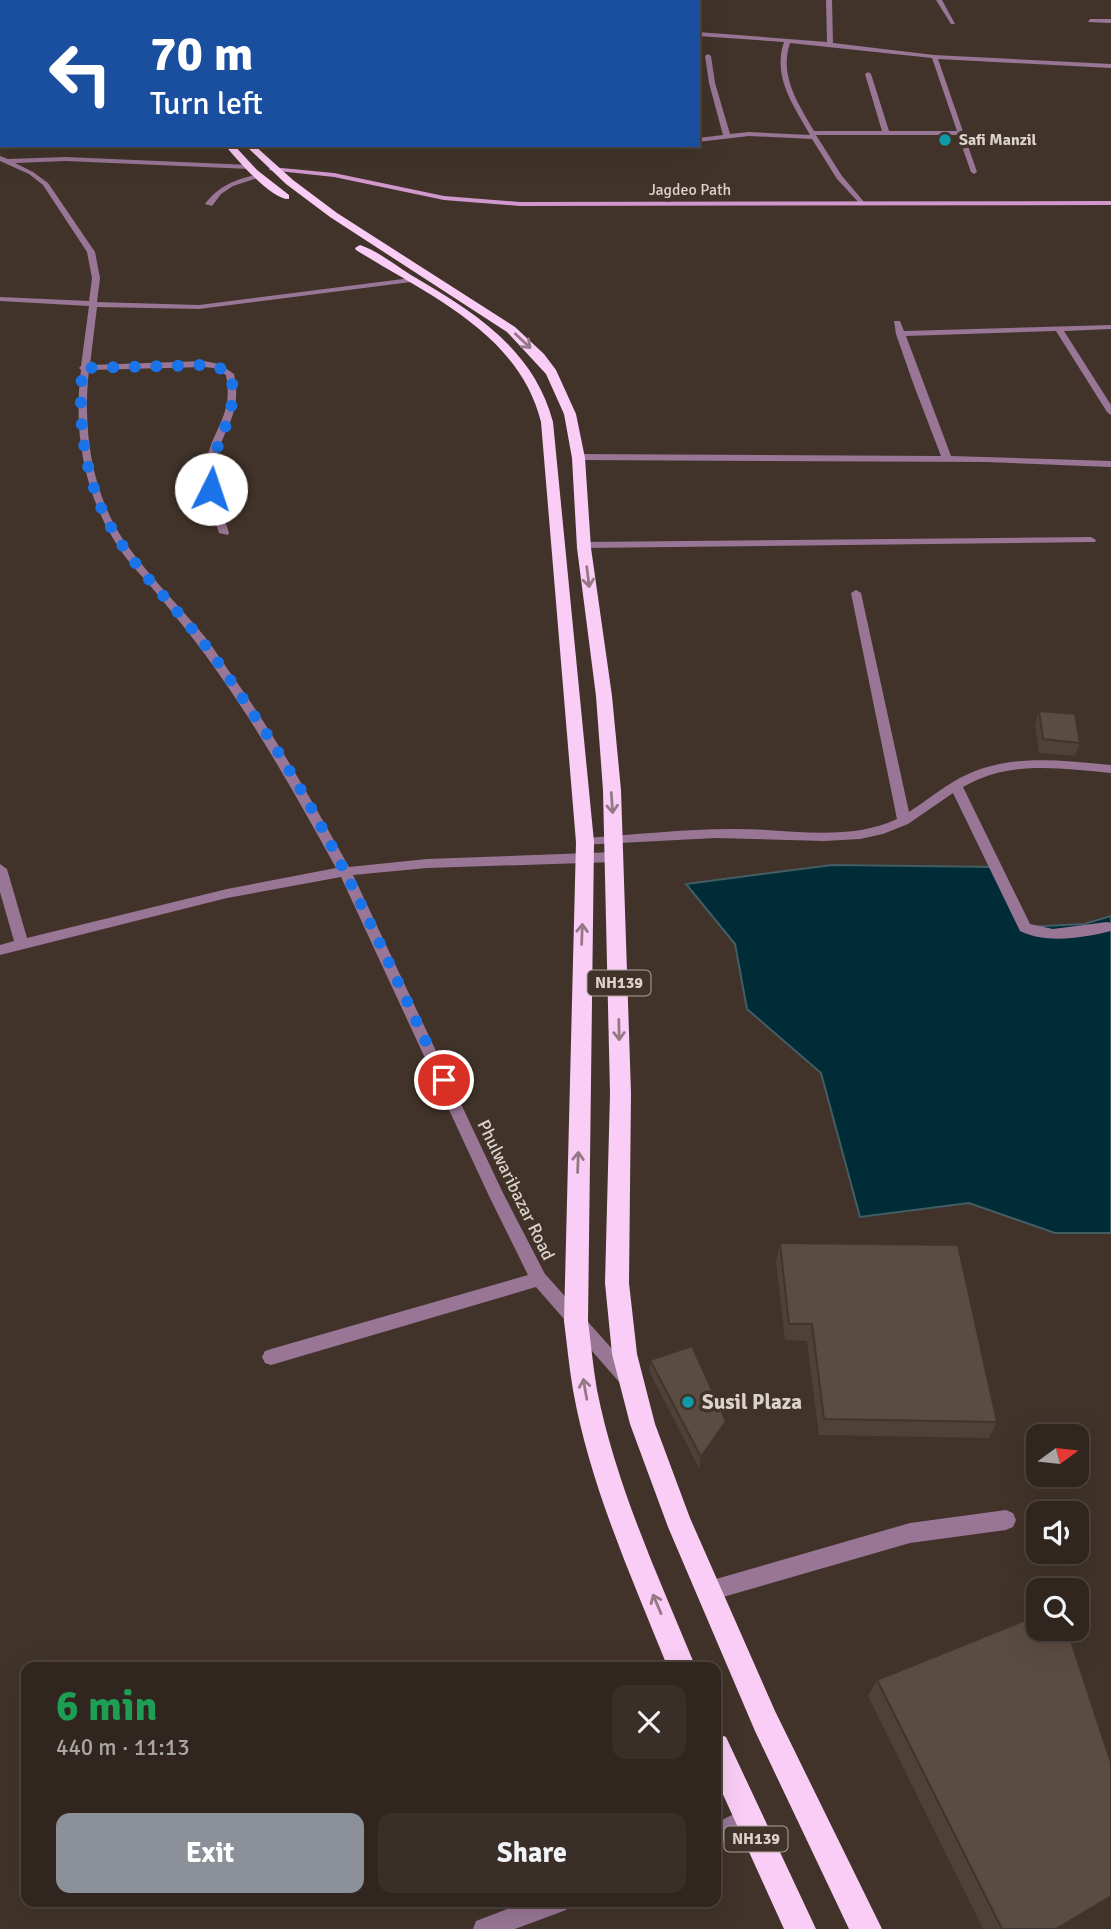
<!DOCTYPE html>
<html lang="en">
<head>
<meta charset="utf-8">
<style>
	:root { --surface:#31261f; --page:#392e28; --text:#f1f3f6; --muted:#a8a5a4; --line:#4c433d; --accent:#8c9099 }
	body { margin:0; font-family:Signika,sans-serif; background:var(--page); color:var(--text); height:100vh; display:flex; flex-direction:column; font-size:26px; white-space:nowrap }
	* { box-sizing:border-box; margin:0 }
	p { font-size:23px; color:var(--muted) }
	.icon { flex:none; width:38px; height:38px; fill:none; stroke:currentColor; stroke-width:2; stroke-linecap:round; stroke-linejoin:round }
	.map { position:relative; flex:1; overflow:hidden }
	.panel { position:absolute; left:21px; top:1662px; width:700px; height:245px; display:flex; flex-direction:column; background:var(--surface); border-radius:14px; box-shadow:0 7px 28px #0002,0 0 0 2px var(--line) }
	.panel>* { flex:none }
	.guide { position:absolute; left:0px; top:0px; width:700px; height:147px; box-shadow:0 7px 28px #0002,0 0 0 2px var(--line); background:#1a4fa0; color:#fff; overflow:hidden }
	.needle { width:46px; rotate:75deg }
	.tools { position:absolute; left:1026px; top:1424px; display:grid; gap:14px }
	.tools a { display:grid; place-items:center; width:63px; height:63px; border-radius:14px; background:var(--surface); box-shadow:0 7px 28px #0002,0 0 0 2px var(--line); font-size:35px }
	.pin { position:absolute; display:grid; place-items:center; width:60px; height:60px; color:#fff; margin:-30px; border:4px solid #fff; border-radius:50%; box-shadow:0 2px 7px #0007 }
	.me { position:absolute; width:77px; margin:-38px; rotate:4deg; stroke-linejoin:round; filter:drop-shadow(0 0 5px #0008) }
	.turn { display:flex; align-items:center; gap:24px; height:147px; padding:0 35px; font-size:32px }
	.turn .icon { width:91px; height:91px; stroke-width:2.5 }
	.turn b { display:block; font-size:49px; line-height:60px }
	.round { display:grid; place-items:center; flex:none; width:74px; height:74px; border-radius:14px; background:var(--page) }
	.summary { display:flex; align-items:center; justify-content:space-between; height:119px; padding:0 35px }
	h1 { font-size:42px; font-weight:700; line-height:52px; color:#1e9e55 }
	.action { display:flex; gap:14px; margin-top:auto; padding:14px 35px }
	.action a { flex:1; height:80px; border-radius:14px; background:var(--accent); color:#fff; font-size:28px; font-weight:700; line-height:80px; text-align:center }
	.action a+a { background:var(--page); color:var(--text) }
	.map>svg:first-child { display:block }
</style>
</head>
<body>
<div class="map">
<svg width="1111" height="1929" viewBox="0 0 1111 1929">
	<rect width="100%" height="100%" fill="#413329"/>
	<!-- water -->
	<path fill="#002c37" stroke="#425e64" stroke-width="2" d="M 832,865 L 998,867 L 1025,927 L 1084,924 L 1111,916 L 1111,1233 L 1055,1233 L 969,1203 L 860,1217 L 821,1073 L 747,1009 L 735,944 L 686,884 Z"/>
	<g fill="none" stroke-linecap="round" stroke-linejoin="round">
		<!-- service -->
		<path fill="#997696" fill-rule="evenodd" d="M 1091,537 L 1096,540 L 1095,542 L 584,548 L 579,545 L 584,542 Z
			M 1006,1510 L 1013,1513 L 1016,1520 L 1013,1527 L 1006,1530 L 910,1543 L 709,1601 L 702,1598 L 699,1591 L 702,1584 L 709,1581 L 910,1523 Z"/>
		<!-- minor -->
		<path fill="#997696" fill-rule="evenodd" d="M 182,0 L 188,0 L 189,2 L 184,2 Z
			M 337,0 L 343,0 L 336,2 Z
			M 826,0 L 832,0 L 833,43 L 934,55 L 1111,64 L 1111,68 L 938,59 L 977,172 L 974,174 L 971,172 L 958,135 L 816,135 L 842,176 L 865,203 L 861,205 L 837,179 L 812,139 L 749,136 L 698,142 L 698,138 L 723,135 L 709,83 L 705,56 L 708,54 L 711,56 L 715,83 L 730,134 L 749,132 L 810,135 C 794,106 772,77 784,42 L 698,36 L 698,32 L 827,42 ZM 790,43 L 932,58 L 957,131 L 889,131 L 871,74 L 868,72 L 865,74 L 882,131 L 814,131 C 798,103 779,76 790,43 Z
			M 936,0 L 942,0 L 955,24 L 951,24 Z
			M 1090,19 L 1111,19 L 1111,23 L 1088,22 Z
			M 0,156 L 8,159 L 66,157 L 250,165 L 253,167 L 250,169 L 66,161 L 15,163 L 33,172 L 48,183 L 95,252 L 100,278 L 97,302 L 199,305 L 411,278 L 415,280 L 411,282 L 199,309 L 97,307 L 90,365 L 204,361 L 219,364 L 234,374 C 243,417 222,426 216,463 C 212,488 222,510 229,533 L 228,535 L 219,533 C 212,510 202,488 206,464 C 212,428 234,417 226,375 L 214,368 L 204,367 L 89,370 C 82,431 92,498 129,548 C 152,579 180,607 205,637 C 216,651 225,666 236,681 C 278,740 313,803 349,867 L 427,859 L 615,852 L 622,857 L 615,862 L 427,868 L 353,875 L 503,1193 L 545,1274 L 632,1371 L 635,1377 L 632,1383 L 626,1385 L 620,1383 L 536,1287 L 271,1365 L 265,1363 L 262,1357 L 265,1351 L 271,1349 L 528,1275 L 489,1196 L 341,877 L 227,898 L 0,955 L 0,945 L 14,941 L 0,892 L 0,864 L 7,869 L 27,938 L 227,889 L 336,868 C 300,803 264,738 221,677 C 200,646 177,618 153,589 C 142,576 128,562 119,548 C 84,495 73,432 81,370 L 79,368 L 81,366 L 89,306 L 0,301 L 0,297 L 89,301 L 92,278 L 87,252 L 43,185 L 29,174 L 0,161 Z
			M 259,174 L 261,177 L 233,186 L 221,194 L 212,206 L 205,204 C 219,185 237,179 259,174 Z
			M 894,321 L 900,321 L 904,331 L 1111,325 L 1111,329 L 1064,331 L 1111,405 L 1111,415 L 1107,412 L 1056,331 L 906,336 L 951,456 L 1111,461 L 1111,467 L 986,462 L 577,460 L 572,457 L 577,454 L 941,456 L 913,383 L 896,334 Z
			M 856,590 L 861,593 L 909,812 C 925,802 940,789 958,779 C 1005,753 1059,760 1111,765 L 1111,773 C 1060,768 1009,760 963,787 L 1030,924 L 1053,929 L 1107,922 L 1111,923 L 1111,931 C 1082,938 1047,944 1020,931 L 953,793 L 908,824 L 883,834 L 860,839 L 824,841 L 716,838 L 580,845 L 579,842 L 585,838 C 634,835 682,829 731,829 C 785,828 846,843 897,819 L 851,593 Z
			M 746,1808 L 754,1811 L 757,1819 L 754,1827 L 716,1845 L 716,1823 Z
			M 526,1902 L 569,1902 L 566,1910 L 515,1929 L 473,1929 L 476,1921 Z"/>
		<!-- secondary -->
		<path fill="#d198cd" fill-rule="evenodd" d="M 271,167 L 334,173 L 444,196 L 520,202 L 1111,201 L 1111,205 L 520,206 L 444,200 L 334,177 L 269,170 Z"/>
		<!-- trunk -->
		<path fill="#facdf6" fill-rule="evenodd" d="M 0,0 L 4,0 L 5,2 L 0,4 Z
			M 225,145 L 234,145 L 257,170 L 289,195 L 289,199 C 272,200 236,159 225,145 Z
			M 245,145 L 254,145 L 293,180 L 337,213 L 515,327 L 544,354 L 556,370 L 576,414 L 585,458 L 591,548 L 612,696 L 621,790 L 631,1093 L 629,1283 L 637,1354 L 655,1424 L 690,1518 L 775,1711 L 882,1929 L 849,1929 L 755,1731 L 668,1527 L 630,1424 L 612,1354 L 605,1283 L 610,1093 L 603,790 L 596,696 L 577,548 L 572,458 L 564,414 L 546,374 L 507,332 L 330,217 L 286,184 Z
			M 360,245 C 378,251 395,265 411,275 C 473,311 534,349 553,422 L 594,842 L 588,1321 C 591,1344 593,1367 597,1390 C 616,1486 659,1578 696,1668 L 668,1668 C 632,1578 590,1486 573,1390 C 569,1367 567,1344 564,1321 L 576,842 L 541,422 C 519,333 428,295 356,250 L 355,248 Z
			M 716,1733 L 726,1737 L 816,1929 L 784,1929 L 716,1779 Z"/>
	</g>
	<!-- wall -->
	<path fill="#4e4138" d="M 1039,711 L 1080,743 L 1075,756 L 1039,753 L 1035,724 Z
		M 780,1243 L 997,1422 L 989,1438 L 819,1435 L 807,1341 L 785,1340 L 776,1261 Z
		M 650,1360 L 724,1432 L 699,1468 L 649,1371 Z
		M 877,1680 L 1056,1929 L 983,1929 L 868,1696 Z"/>
	<!-- shaded-wall -->
	<path fill="#40352e" d="M 726,1421 L 724,1432 L 699,1468 L 701,1457 Z"/>
	<!-- building -->
	<path fill="#5b4c41" stroke="#40352e" stroke-width="2" d="M 1039,711 L 1075,714 L 1080,743 L 1043,739 Z
		M 780,1243 L 958,1245 L 997,1422 L 824,1419 L 812,1324 L 789,1324 Z
		M 692,1346 L 726,1421 L 701,1457 L 650,1360 Z
		M 1038,1615 L 1038,1629 L 1067,1629 L 1111,1763 L 1111,1896 L 1056,1929 L 1002,1929 L 877,1680 Z"/>
	<!-- one-way arrows -->
	<defs><path id="oneway-shaft" d="M-6 0H5M1.5-3L5.5 0L1.5 3" fill="none" stroke-width="1.6" stroke-linecap="round" stroke-linejoin="round" transform="scale(1.75)"/></defs>
	<g stroke="#947885">
		<use href="#oneway-shaft" transform="translate(523 341) rotate(43)"/>
		<use href="#oneway-shaft" transform="translate(588 577) rotate(83)"/>
		<use href="#oneway-shaft" transform="translate(612 803) rotate(86)"/>
		<use href="#oneway-shaft" transform="translate(582 934) rotate(-88)"/>
		<use href="#oneway-shaft" transform="translate(619 1030) rotate(89)"/>
		<use href="#oneway-shaft" transform="translate(578 1162) rotate(-88)"/>
		<use href="#oneway-shaft" transform="translate(585 1389) rotate(-100)"/>
		<use href="#oneway-shaft" transform="translate(657 1604) rotate(-113)"/>
	</g>
	<g fill="none" stroke-linecap="round" stroke-linejoin="round">
		<!-- route -->
		<path stroke="#1a73e8" stroke-width="12" stroke-dasharray="0 21.6" d="M 211,489 C 206,447 243,416 230,374 L 216,366 L 204,365 L 83,368 C 77,416 84,470 104,514 C 127,562 168,598 201,640 C 223,667 242,698 262,727 C 335,837 387,961 444,1080"/>
	</g>
	<!-- markers -->
	<g fill="#0f9aa8" stroke="#413329" stroke-width="2.5">
		<circle cx="945" cy="140" r="7"/>
		<circle cx="688" cy="1402" r="7"/>
	</g>
	<g text-anchor="middle" dominant-baseline="central" stroke-width="7" stroke-linejoin="round" paint-order="stroke">
		<!-- far-poi labels -->
		<g font-size="16" font-weight="bold" fill="#dcd2cc" stroke="#413329" text-anchor="start">
			<text x="959" y="140">Safi Manzil</text>
		</g>
		<!-- far-street labels -->
		<g font-size="16" fill="#dcd2cc" stroke="#413329">
			<text x="690" y="190">Jagdeo Path</text>
		</g>
		<!-- shield labels -->
		<g fill="#413329" stroke="#aea29b" stroke-width="2">
			<rect x="587.5" y="970.5" width="63" height="25" rx="5"/>
			<rect x="724.5" y="1826.5" width="63" height="25" rx="5"/>
		</g>
		<g font-size="16" font-weight="bold" fill="#dcd2cc">
			<text x="619" y="983">NH139</text>
			<text x="756" y="1839">NH139</text>
		</g>
		<!-- street labels -->
		<g font-size="18" fill="#dcd2cc" stroke="#413329">
			<text transform="translate(516 1190) rotate(64)">Phulwaribazar Road</text>
		</g>
		<!-- near-poi labels -->
		<g font-size="21" font-weight="bold" fill="#dcd2cc" stroke="#413329" text-anchor="start">
			<text x="702" y="1402">Susil Plaza</text>
		</g>
	</g>
</svg>
<div class="tools">
<a><svg class="needle" viewBox="-14 -14 28 28"><path d="M0-13l5 13h-10z" fill="#e53935"/><path d="M0 13l5-13h-10z" fill="#a8a5a4"/></svg></a>
<a><svg class="icon" aria-label="sound" viewBox="0 0 24 24"><path d="M4 9h4l5-4v14l-5-4H4zM17 9q2 3 0 6"/></svg></a>
<a><svg class="icon" aria-label="search" viewBox="0 0 24 24"><circle cx="10" cy="10" r="6"/><path d="M15 15l6 6"/></svg></a>
</div>
<div class="pin" style="left:444px;top:1080px;background:#d93025"><svg class="icon" aria-label="arrive" viewBox="0 0 24 24"><path d="M6 21V4h12l-3 4 3 4H6"/></svg></div>
<svg class="me" style="left:211px;top:489px" viewBox="-20 -20 40 40"><circle r="19" fill="#fff"/><path d="M0-13L10 11 0 6-10 11z" fill="#1a73e8"/></svg>
<div class="guide">
<div class="turn"><svg class="icon" aria-label="left" viewBox="0 0 24 24"><path d="M17 20v-9H6M10 6l-5 5 5 5"/></svg><div><b>70 m</b>Turn left</div></div>
</div>
<section class="panel">
<div class="summary"><div><h1>6 min</h1><p>440 m · 11:13</p></div><a class="round"><svg class="icon" aria-label="close" viewBox="0 0 24 24"><path d="M6 6l12 12M18 6L6 18"/></svg></a></div>
<div class="action"><a>Exit</a><a>Share</a></div>
</section>
</div>
</body>
</html>
